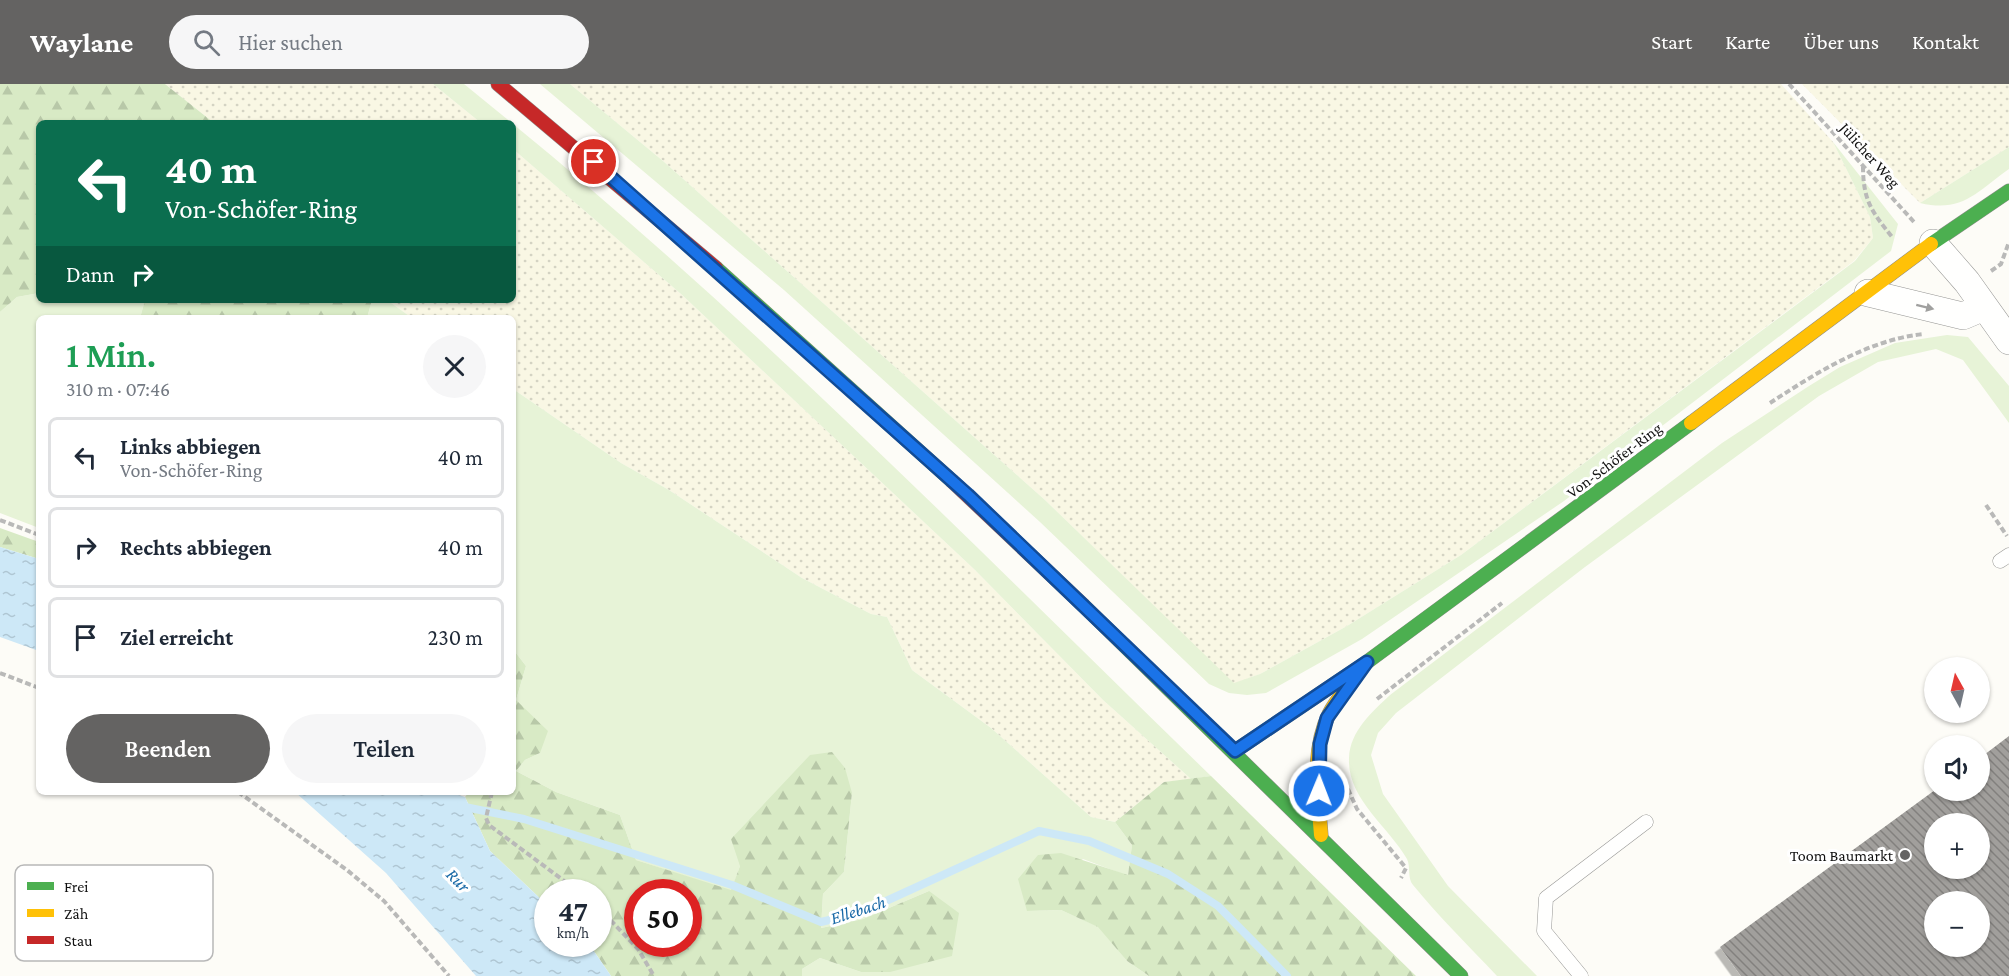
<!DOCTYPE html>
<html lang="de">
<head>
<meta charset="utf-8">
<style>
	:root { --surface:#fff; --page:#f6f6f7; --text:#1f2937; --muted:#747a83; --line:#e0e1e3; --accent:#646362 }
	body { margin:0; font-family:"Crimson Pro",serif; background:var(--page); color:var(--text); height:100vh; display:flex; flex-direction:column; font-size:22px; white-space:nowrap }
	* { box-sizing:border-box; margin:0 }
	p { font-size:20px; color:var(--muted) }
	.icon { flex:none; width:33px; height:33px; fill:none; stroke:currentColor; stroke-width:2; stroke-linecap:round; stroke-linejoin:round }
	.map { position:relative; flex:1; overflow:hidden }
	.side { position:absolute; left:36px; top:231px; width:480px; height:480px; display:flex; flex-direction:column; background:var(--surface); border-radius:9px; box-shadow:0 2px 4px #0004 }
	.side>* { flex:none }
	.top-card { position:absolute; left:36px; top:36px; width:480px; height:183px; border-radius:9px; box-shadow:0 2px 4px #0004; background:#0b6e4f; color:#fff; overflow:hidden }
	.needle { width:39px; rotate:352deg }
	.buttons { position:absolute; left:1924px; top:573px; display:grid; gap:12px }
	.buttons a { display:grid; place-items:center; width:66px; height:66px; border-radius:50%; background:var(--surface); box-shadow:0 2px 4px #0004; font-size:30px }
	.speed { position:absolute; left:534px; top:795px; display:flex; gap:12px; font-size:30px; font-weight:700; text-align:center }
	.speed>* { display:grid; place-content:center; width:78px; height:78px; border-radius:50%; background:var(--surface); box-shadow:0 2px 4px #0004; line-height:1 }
	.speed small { font-size:15px; font-weight:400 }
	.speed .limit { border:9px solid #d22; background:#fff; color:#111 }
	.pin { position:absolute; display:grid; place-items:center; width:51px; height:51px; color:#fff; margin:-26px; border:3px solid #fff; border-radius:50%; box-shadow:0 2px 6px #0007 }
	.me { position:absolute; width:66px; margin:-33px; rotate:1deg; stroke-linejoin:round; filter:drop-shadow(0 0 4px #0008) }
	.turn { display:flex; align-items:center; gap:21px; height:126px; padding:0 30px; font-size:27px }
	.turn .icon { width:78px; height:78px; stroke-width:2.5 }
	.turn b { display:block; font-size:42px; line-height:51px }
	.then { display:flex; align-items:center; height:57px; padding:0 30px; background:#0003; gap:12px; font-size:22px }
	.round { display:grid; place-items:center; flex:none; width:63px; height:63px; border-radius:32px; background:var(--page) }
	.summary { display:flex; align-items:center; justify-content:space-between; height:102px; padding:0 30px }
	h1 { font-size:36px; font-weight:600; line-height:45px; color:#1e9e55 }
	.action { display:flex; gap:12px; margin-top:auto; padding:12px 30px }
	.action a { flex:1; height:69px; border-radius:36px; background:var(--accent); color:#fff; font-size:24px; font-weight:600; line-height:69px; text-align:center }
	.action a+a { background:var(--page); color:var(--text) }
	ul { padding:0; list-style:none }
	li { display:flex; align-items:center; gap:18px; height:81px; margin:0 12px 9px; padding:0 18px; border:3px solid var(--line); border-radius:9px }
	li div { flex:1 }
	li b { display:block; font-size:22px }
	li em { font-style:normal }
	header { display:flex; align-items:center; gap:36px; box-sizing:border-box; height:84px; padding:0 30px; background:var(--accent); color:#fff }
	header strong { font-size:28px }
	nav { display:flex; gap:33px; margin-inline-start:auto; font-size:21px }
	.search { width:420px; height:54px; background:var(--page); display:flex; align-items:center; gap:15px; box-sizing:border-box; padding:0 21px; border-radius:33px; color:var(--muted); font-size:22px }
	.map>svg:first-child { display:block }
</style>
</head>
<body>
<header>
<strong>Waylane</strong>
<div class="search"><svg class="icon" aria-label="search" viewBox="0 0 24 24"><circle cx="10" cy="10" r="6"/><path d="M15 15l6 6"/></svg>Hier suchen</div>
<nav><a>Start</a><a>Karte</a><a>Über uns</a><a>Kontakt</a></nav>
</header>
<div class="map">
<svg width="2009" height="892" viewBox="0 0 2009 892">
	<defs>
		<pattern id="farmland-dots" width="8" height="8" patternUnits="userSpaceOnUse" patternTransform="scale(1.5)"><rect width="8" height="8" fill="#f9f7e4"/><path d="M2 2h.1M6 6h.1" fill="none" stroke="#d4d3c3" stroke-width="1.8" stroke-linecap="round"/></pattern>
		<pattern id="forest-firs" width="22" height="20" patternUnits="userSpaceOnUse" patternTransform="scale(1.5)"><rect width="22" height="20" fill="#d8eac5"/><path d="M5 1l3.5 6h-7zM16 11l3.5 6h-7z" fill="#b8c8a8"/></pattern>
		<pattern id="water-ripples" width="26" height="14" patternUnits="userSpaceOnUse" patternTransform="scale(1.5)"><rect width="26" height="14" fill="#cde8f7"/><path d="M2 4q2-2 4 0t4 0M15 11q2-2 4 0t4 0" fill="none" stroke="#afc6d3"/></pattern>
		<pattern id="building-back-hatch" width="6" height="6" patternUnits="userSpaceOnUse" patternTransform="scale(1.5)"><rect width="6" height="6" fill="#a19f9c"/><path d="M-1 5l2 2M0 0l6 6M5-1l2 2" fill="none" stroke="#82807e"/></pattern>
		<filter id="shadow"><feDropShadow dx="-5.5" dy="5.5" stdDeviation="0" flood-color="#0004"/></filter>
	</defs>
	<rect width="100%" height="100%" fill="#fdfcf7"/>
	<!-- farmland -->
	<path fill="url(#farmland-dots)" d="M 165,0 L 433,0 L 481,39 L 214,39 Z
		M 570,0 L 1781,0 L 1833,58 L 1870,133 L 1873,154 L 1854,177 L 1461,471 L 1347,542 L 1260,590 L 1234,600 L 1045,416 L 663,77 Z
		M 1802,0 L 2009,0 L 2009,63 L 1920,119 Z
		M 513,65 L 681,210 L 975,486 L 1103,616 L 1191,695 L 1164,698 L 1115,738 L 1091,733 L 991,644 L 912,586 L 887,533 L 871,530 L 802,494 L 669,406 L 621,379 L 513,305 L 513,234 L 412,234 L 387,216 L 513,216 Z"/>
	<!-- grass -->
	<path fill="#e7f3d7" d="M 433,0 L 464,0 L 512,39 L 481,39 Z
		M 540,0 L 570,0 L 663,77 L 1045,416 L 1234,599 L 1260,590 L 1347,542 L 1461,471 L 1855,177 L 1873,154 L 1870,133 L 1833,58 L 1898,140 L 1891,167 L 1564,417 L 1362,555 L 1266,609 L 1247,611 L 1229,609 L 1209,600 L 1040,438 L 784,206 Z
		M 513,40 C 759,241 983,471 1211,692 L 1191,695 L 1103,616 L 975,486 L 681,210 L 513,65 Z
		M 2009,63 L 2009,85 C 1976,108 1963,129 1920,119 Z
		M 39,209 L 39,216 L 145,216 L 140,234 L 39,234 L 39,444 L 0,429 L 0,228 L 17,213 Z
		M 372,216 L 387,216 L 412,234 L 367,234 Z
		M 1947,251 L 1968,253 L 2009,302 L 2009,339 L 1963,276 L 1936,265 L 1878,278 L 1819,312 L 1585,483 L 1396,629 L 1378,649 L 1371,671 L 1383,710 L 1448,802 L 1537,892 L 1497,892 C 1469,862 1439,833 1413,801 C 1407,794 1411,783 1407,775 C 1389,743 1347,715 1349,674 C 1350,647 1372,628 1390,611 L 1722,359 L 1809,302 L 1840,283 L 1895,259 Z
		M 513,305 L 621,379 L 669,406 L 802,494 L 871,530 L 887,533 L 912,586 L 991,644 L 1091,733 L 1115,738 L 1132,761 L 1128,792 L 1083,775 L 1027,827 L 1061,826 L 1099,843 L 1127,877 L 1149,892 L 802,892 L 802,885 L 820,874 L 861,888 L 929,807 L 863,835 L 821,844 L 823,810 L 844,788 L 852,709 L 740,782 L 731,807 L 636,776 L 620,731 L 556,708 L 516,687 L 525,676 L 540,669 L 516,616 L 526,582 L 513,565 Z"/>
	<!-- forest -->
	<path fill="url(#forest-firs)" fill-rule="evenodd" d="M 0,0 L 165,0 L 214,39 L 39,39 L 39,209 L 17,213 L 0,228 Z
		M 145,216 L 372,216 L 367,234 L 140,234 Z
		M 0,444 L 39,458 L 39,475 L 0,463 Z
		M 513,565 L 526,582 L 516,616 L 548,647 L 540,669 L 525,676 L 516,687 L 556,708 L 620,731 L 636,776 L 731,806 L 740,782 L 731,755 L 810,671 L 832,668 L 845,684 L 852,709 L 844,788 L 823,810 L 821,844 L 863,835 L 929,807 L 959,829 L 952,872 L 890,888 L 861,888 L 820,874 L 802,885 L 802,892 L 611,892 L 589,860 L 598,860 L 598,808 L 548,808 L 547,821 L 490,767 L 465,713 L 469,708 L 513,708 ZM 638,808 L 688,808 L 688,860 L 638,860 Z
		M 1211,692 L 1416,892 L 1149,892 L 1127,877 L 1098,843 L 1061,826 L 1027,827 L 1018,795 L 1038,771 L 1061,769 L 1128,791 L 1132,761 L 1115,738 L 1164,698 Z"/>
	<!-- water -->
	<path fill="url(#water-ripples)" d="M 0,463 L 39,475 L 39,567 L 0,553 Z
		M 295,708 L 450,708 L 465,713 L 490,767 L 547,821 L 548,860 L 589,860 L 611,892 L 476,892 L 386,789 Z"/>
	<g fill="none" stroke-linecap="round" stroke-linejoin="round">
		<!-- stream -->
		<path stroke="#cde8f7" stroke-width="8" d="M 460,722 L 524,735 L 732,801 L 821,838 L 862,828 L 1039,747 L 1089,757 L 1168,790 L 1218,822 L 1287,892"/>
	</g>
	<!-- building -->
	<path fill="url(#building-back-hatch)" fill-rule="evenodd" filter="url(#shadow)" d="M 2009,652 L 2009,892 L 1741,892 L 1720,863 L 1935,706 L 1980,706 L 1980,674 ZM 1935,740 L 1980,740 L 1980,784 L 1935,784 ZM 1935,818 L 1980,818 L 1980,862 L 1935,862 Z"/>
	<g fill="none" stroke-linecap="round" stroke-linejoin="round">
		<!-- lane casing -->
		<g stroke="#979795" stroke-width="15">
			<path id="lane" d="M 2000,477 L 2009,471
				M 1581,892 L 1544,847 L 1546,814 L 1646,738"/>
		</g>
		<!-- street casing -->
		<g stroke="#979795" stroke-width="28">
			<path id="street" d="M 1933,159 L 1967,198 L 2009,257
				M 1868,209 L 1963,232 L 1984,223"/>
		</g>
		<!-- fast casing -->
		<g stroke="#8e8d8b" stroke-width="15">
			<path id="fast" d="M 1931,160 L 2009,107
				M 716,184 L 952,397
				M 1083,521 L 1461,892
				M 1235,667 L 1367,578 L 1691,339"/>
		</g>
		<!-- slow casing -->
		<g stroke="#8e8d8b" stroke-width="15">
			<path id="slow" d="M 1691,339 L 1931,160
				M 1321,751 C 1318,711 1311,667 1329,630 C 1336,616 1347,605 1356,592"/>
		</g>
		<!-- jam casing -->
		<g stroke="#8e8d8b" stroke-width="15">
			<path id="jam" d="M 498,0 L 716,184
				M 952,397 L 1083,521"/>
		</g>
		<!-- path -->
		<path stroke="#b9b9b8" stroke-width="4" stroke-dasharray="6 3" stroke-linecap="butt" d="M 1789,0 L 1914,138
			M 1863,82 C 1863,117 1872,128 1893,154
			M 1991,187 L 2001,180 L 2009,158
			M 1770,319 C 1816,289 1868,256 1923,250
			M 1986,421 L 2007,452
			M 0,436 L 39,451
			M 0,589 L 39,604
			M 1377,615 L 1502,519
			M 1348,705 L 1357,725 L 1406,784 L 1401,794
			M 238,708 L 347,786 L 384,817 L 449,892
			M 492,708 L 486,734 L 489,741 L 579,808
			M 598,823 L 638,865 L 654,892"/>
		<!-- lane -->
		<use href="#lane" stroke="#fffffe" stroke-width="14"/>
		<!-- street -->
		<use href="#street" stroke="#fffffe" stroke-width="27"/>
		<!-- fast -->
		<use href="#fast" stroke="#4caf50" stroke-width="14"/>
		<!-- slow -->
		<use href="#slow" stroke="#ffc107" stroke-width="14"/>
		<!-- jam -->
		<use href="#jam" stroke="#c62828" stroke-width="14"/>
	</g>
	<!-- one-way arrows -->
	<defs><path id="oneway-solid" d="M-6-.8H1V-3.2L6.5 0L1 3.2V.8H-6Z" transform="scale(1.5)"/></defs>
	<use fill="#a0a09f" href="#oneway-solid" transform="translate(1925 223) rotate(14)"/>
	<g fill="none" stroke-linecap="round" stroke-linejoin="round">
		<!-- route casing -->
		<g stroke="#114b97" stroke-width="15">
			<path id="route" d="M 594,78 L 968,411 L 1235,667 L 1367,578 L 1327,634 L 1320,660 L 1319,707"/>
		</g>
		<!-- route -->
		<use href="#route" stroke="#1a73e8" stroke-width="10"/>
	</g>
	<!-- markers -->
	<circle fill="#646362" stroke="#fff" stroke-width="2" cx="1905" cy="771" r="6"/>
	<g text-anchor="middle" dominant-baseline="central" stroke-width="6" stroke-linejoin="round" paint-order="stroke">
		<!-- street labels -->
		<g font-size="16" fill="#111" stroke="#fff">
			<text transform="translate(1870 71) rotate(48)">Jülicher Weg</text>
			<text transform="translate(1614 376) rotate(-37)">Von-Schöfer-Ring</text>
		</g>
		<!-- poi labels -->
		<g font-size="16" fill="#111" stroke="#fff" text-anchor="end">
			<text x="1893" y="771">Toom Baumarkt</text>
		</g>
		<!-- water labels -->
		<g font-size="18" font-style="italic" fill="#1768a6" stroke="#fff">
			<text transform="translate(458 796) rotate(45)">Rur</text>
			<text transform="translate(858 826) rotate(-18)">Ellebach</text>
		</g>
	</g>
	<!-- legend -->
	<rect x="15" y="781" width="198" height="96" rx="9" fill="#fff" stroke="#b8b8b8" stroke-width="1.5"/>
	<rect x="27" y="798" width="27" height="8" fill="#4caf50"/>
	<rect x="27" y="825" width="27" height="8" fill="#ffc107"/>
	<rect x="27" y="852" width="27" height="8" fill="#c62828"/>
	<g font-size="16" fill="#111">
		<text x="64" y="808">Frei</text>
		<text x="64" y="835">Zäh</text>
		<text x="64" y="862">Stau</text>
	</g>
</svg>
<div class="buttons">
<a><svg class="needle" viewBox="-14 -14 28 28"><path d="M0-13l5 13h-10z" fill="#e53935"/><path d="M0 13l5-13h-10z" fill="#747a83"/></svg></a>
<a><svg class="icon" aria-label="sound" viewBox="0 0 24 24"><path d="M4 9h4l5-4v14l-5-4H4zM17 9q2 3 0 6"/></svg></a>
<a>+</a>
<a>−</a>
</div>
<div class="speed"><div>47<small>km/h</small></div><div class="limit">50</div></div>
<div class="pin" style="left:594px;top:78px;background:#d93025"><svg class="icon" aria-label="arrive" viewBox="0 0 24 24"><path d="M6 21V4h12l-3 4 3 4H6"/></svg></div>
<svg class="me" style="left:1319px;top:707px" viewBox="-20 -20 40 40"><circle r="17" fill="#1a73e8" stroke="#fff" stroke-width="3"/><path d="M0-11L8 9 0 5-8 9z" fill="#fff"/></svg>
<div class="top-card">
<div class="turn"><svg class="icon" aria-label="left" viewBox="0 0 24 24"><path d="M17 20v-9H6M10 6l-5 5 5 5"/></svg><div><b>40 m</b>Von-Schöfer-Ring</div></div>
<div class="then">Dann<svg class="icon" aria-label="right" viewBox="0 0 24 24"><path d="M7 20v-9h11M14 6l5 5-5 5"/></svg></div>
</div>
<section class="side">
<div class="summary"><div><h1>1 Min.</h1><p>310 m · 07:46</p></div><a class="round"><svg class="icon" aria-label="close" viewBox="0 0 24 24"><path d="M6 6l12 12M18 6L6 18"/></svg></a></div>
<ul>
<li><svg class="icon" aria-label="left" viewBox="0 0 24 24"><path d="M17 20v-9H6M10 6l-5 5 5 5"/></svg><div><b>Links abbiegen</b><p>Von-Schöfer-Ring</p></div><em>40 m</em></li>
<li><svg class="icon" aria-label="right" viewBox="0 0 24 24"><path d="M7 20v-9h11M14 6l5 5-5 5"/></svg><div><b>Rechts abbiegen</b></div><em>40 m</em></li>
<li><svg class="icon" aria-label="arrive" viewBox="0 0 24 24"><path d="M6 21V4h12l-3 4 3 4H6"/></svg><div><b>Ziel erreicht</b></div><em>230 m</em></li>
</ul>
<div class="action"><a>Beenden</a><a>Teilen</a></div>
</section>
</div>
</body>
</html>
